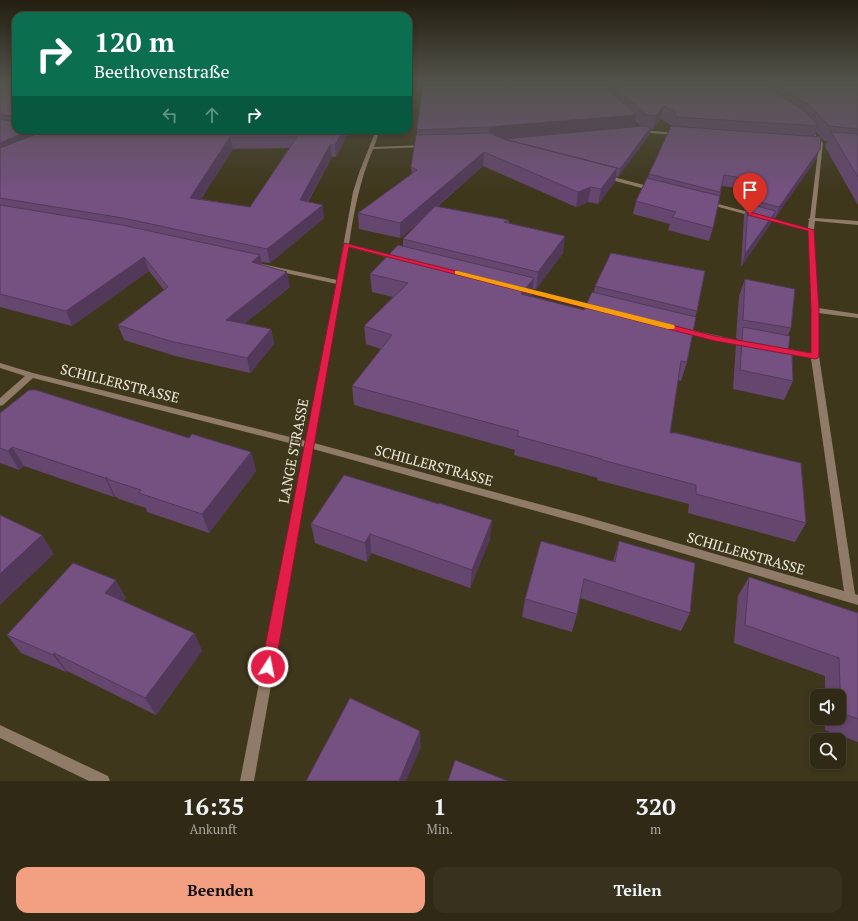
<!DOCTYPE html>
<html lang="de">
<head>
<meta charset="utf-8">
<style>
	:root { --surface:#2f2915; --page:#37311e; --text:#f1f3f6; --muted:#a7a6a0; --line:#4a4534; --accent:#f3a082 }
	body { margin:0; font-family:"PT Serif",serif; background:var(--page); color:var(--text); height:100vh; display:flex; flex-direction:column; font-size:15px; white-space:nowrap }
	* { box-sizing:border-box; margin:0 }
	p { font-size:13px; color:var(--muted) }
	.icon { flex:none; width:22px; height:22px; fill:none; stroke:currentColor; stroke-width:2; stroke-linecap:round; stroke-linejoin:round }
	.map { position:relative; height:781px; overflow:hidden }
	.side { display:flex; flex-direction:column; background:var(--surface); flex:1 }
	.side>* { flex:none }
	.banner { position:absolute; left:12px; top:12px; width:400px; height:122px; border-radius:12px; box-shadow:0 2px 6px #0003,0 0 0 1px var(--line); background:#0b6e4f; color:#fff; overflow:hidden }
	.buttons { position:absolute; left:810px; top:689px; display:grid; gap:8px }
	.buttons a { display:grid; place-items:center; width:36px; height:36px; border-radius:8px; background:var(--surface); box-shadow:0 2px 6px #0003,0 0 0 1px var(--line); font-size:20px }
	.pin { position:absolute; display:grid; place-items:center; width:34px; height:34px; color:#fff; margin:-41px -17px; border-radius:50% 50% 50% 0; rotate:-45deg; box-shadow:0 0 4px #0007 }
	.pin .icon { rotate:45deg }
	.me { position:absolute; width:44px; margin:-22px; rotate:11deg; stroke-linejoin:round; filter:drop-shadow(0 0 3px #0008) }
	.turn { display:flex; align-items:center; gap:14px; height:84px; padding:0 16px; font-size:18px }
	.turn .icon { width:52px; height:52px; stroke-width:2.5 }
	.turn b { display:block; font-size:28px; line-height:34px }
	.lanes { display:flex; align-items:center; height:38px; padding:0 16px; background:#0003; justify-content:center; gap:20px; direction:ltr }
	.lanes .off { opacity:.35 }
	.eta { display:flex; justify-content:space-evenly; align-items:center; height:68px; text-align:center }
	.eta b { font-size:24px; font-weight:700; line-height:28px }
	.cta { display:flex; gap:8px; margin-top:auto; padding:8px 16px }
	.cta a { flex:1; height:46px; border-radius:12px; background:var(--accent); color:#111; font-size:16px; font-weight:700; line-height:46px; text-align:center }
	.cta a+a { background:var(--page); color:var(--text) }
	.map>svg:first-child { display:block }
</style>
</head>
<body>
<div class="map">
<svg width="858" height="781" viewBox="0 0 858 781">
	<rect width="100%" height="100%" fill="#3f371c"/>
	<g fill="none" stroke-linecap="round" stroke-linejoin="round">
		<!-- street -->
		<path fill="#8f7b67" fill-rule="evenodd" d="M 376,130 L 380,130 L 374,147 L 424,145 L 426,146 L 424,147 L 373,149 C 360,180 354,211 349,244 L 400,257 L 401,258 L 398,260 L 348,247 L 314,443 L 583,516 L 844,591 L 811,358 L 778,351 L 774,349 L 778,347 L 811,353 L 812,310 L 808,231 L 704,203 L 707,201 L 808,228 L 809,220 L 808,219 L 810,218 L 819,143 L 811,135 L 815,134 L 823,143 L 815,218 L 858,221 L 858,225 L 815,221 L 814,230 L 818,308 L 858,314 L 858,318 L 818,313 L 819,356 L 855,594 L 858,595 L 858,605 L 583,524 L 313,449 L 254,781 L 240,781 L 305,447 L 33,378 L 3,405 L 0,406 L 0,398 L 25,376 L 0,368 L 0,363 L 33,373 L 306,441 L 337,284 L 262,268 L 259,266 L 262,264 L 337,280 L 353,192 L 359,173 Z
			M 639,130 L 678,133 L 680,134 L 678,135 L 637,132 L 637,130 Z
			M 606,175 L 655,188 L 656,189 L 653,191 L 604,178 L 603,177 Z
			M 521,287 L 597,307 L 598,308 L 595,310 L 519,290 L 518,289 Z
			M 679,328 L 682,328 L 747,342 L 751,344 L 747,346 L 679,332 L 678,330 Z
			M 0,725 L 108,776 L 110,781 L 89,781 L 0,738 Z"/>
	</g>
	<!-- wall -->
	<path fill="#65466f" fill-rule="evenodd" d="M 0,82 L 16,82 L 16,130 L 350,130 L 336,157 L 332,157 L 308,202 L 324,218 L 270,263 L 262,262 L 262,265 L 290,287 L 244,324 L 271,329 L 274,344 L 250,373 L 175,356 L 124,340 L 118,325 L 164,290 L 149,271 L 72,326 L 0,307 ZM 289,148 L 250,207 L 201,199 L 233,149 Z
		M 423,82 L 858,82 L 858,205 L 825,147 L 827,141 L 824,141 L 821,138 L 816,159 L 775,218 L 773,217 L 771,223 L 741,267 L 744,216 L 746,210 L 744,210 L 746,189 L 722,186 L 713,228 L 709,241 L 668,230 L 670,224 L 633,214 L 636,201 L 648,178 L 649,174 L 672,126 L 661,119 L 653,129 L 651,129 L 650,134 L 618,177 L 616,176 L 615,182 L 598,204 L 588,202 L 576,207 L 483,166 L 437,207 L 509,220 L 509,223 L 563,253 L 536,289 L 532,289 L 532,295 L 531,296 L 584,310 L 594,292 L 595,286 L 697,311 L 695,317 L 687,362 L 681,381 L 678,380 L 670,433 L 806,523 L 795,542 L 688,513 L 689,504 L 597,480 L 598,478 L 514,455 L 515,450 L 354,405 L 352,386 L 381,349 L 366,344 L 364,326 L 393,297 L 372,292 L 370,274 L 403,246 L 403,239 L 422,220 L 400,238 L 359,229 L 358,213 L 412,174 L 411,167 L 417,135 L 417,130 ZM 635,121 L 641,127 L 634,127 ZM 816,132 L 820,137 L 815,136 Z
		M 745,279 L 791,328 L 788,335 L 788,353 L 793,381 L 784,400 L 733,389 L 736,345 L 738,339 L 736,338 L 739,296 Z
		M 0,413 L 189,438 L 251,452 L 256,471 L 209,533 L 147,512 L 146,508 L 119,499 L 115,496 L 114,497 L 24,466 L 19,470 L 0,463 Z
		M 311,524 L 490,539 L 470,588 L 371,553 L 367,562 L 315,543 Z
		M 619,541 L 690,613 L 681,631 L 580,598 L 577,614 L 572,632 L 522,617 L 525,599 L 613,561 Z
		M 749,577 L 858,613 L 858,742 L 825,730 L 825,718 L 839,718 L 839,696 L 825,696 L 825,676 L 734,643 L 738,596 Z
		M 126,598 L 123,601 L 194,633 L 202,651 L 156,715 L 67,671 L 66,672 L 21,653 L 7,635 Z"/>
	<!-- shaded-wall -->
	<path fill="#52395a" d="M 664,106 L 661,119 L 653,129 L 656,116 Z
		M 636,115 L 634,129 L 488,142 L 489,127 Z
		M 651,127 L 650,134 L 618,177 L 620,169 Z
		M 31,130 L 42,130 L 45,138 L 0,157 L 0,143 Z
		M 343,130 L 350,130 L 336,157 L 335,145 Z
		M 230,137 L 233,149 L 193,211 L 190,198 Z
		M 330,145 L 332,157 L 301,213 L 300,200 Z
		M 820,149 L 816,159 L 775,218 L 779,207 Z
		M 484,152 L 483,166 L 400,238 L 400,223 Z
		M 617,168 L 615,182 L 598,204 L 601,189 Z
		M 591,187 L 588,202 L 576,207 L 578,192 Z
		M 323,205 L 324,218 L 270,263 L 267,249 Z
		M 776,211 L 771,223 L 741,267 L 745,254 Z
		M 565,236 L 563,253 L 536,289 L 538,272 Z
		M 260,255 L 263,269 L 252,262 Z
		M 144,257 L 149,271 L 72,326 L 66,311 Z
		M 287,272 L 290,287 L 230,335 L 226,320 Z
		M 534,278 L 532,295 L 519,312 L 521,294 Z
		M 271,329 L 274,344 L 250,373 L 247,358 Z
		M 12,447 L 24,466 L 19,470 L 8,451 Z
		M 251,452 L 256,471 L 209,533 L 202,514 Z
		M 106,477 L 115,496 L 114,497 L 105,478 Z
		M 492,520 L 490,539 L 470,588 L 472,570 Z
		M 370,534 L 371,553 L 367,562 L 365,543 Z
		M 42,535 L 54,554 L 0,605 L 0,574 Z
		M 116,580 L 126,598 L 115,611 L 105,593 Z
		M 194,633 L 202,651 L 156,715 L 145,698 Z
		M 54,653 L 67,671 L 66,672 L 53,655 Z
		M 420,731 L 421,747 L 406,781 L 399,781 Z"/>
	<!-- building -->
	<path fill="#755181" stroke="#52395a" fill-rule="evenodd" d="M 0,82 L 16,82 L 16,117 L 0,114 Z
		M 423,82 L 602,82 L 636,115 L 489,127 L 417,130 Z
		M 610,82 L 761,82 L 803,110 L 819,126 L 675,117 L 676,113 L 664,106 L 656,116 L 646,115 Z
		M 771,82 L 858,82 L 858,129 L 829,126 L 809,105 Z
		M 0,119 L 16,122 L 16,130 L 31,130 L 0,143 Z
		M 642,126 L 651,127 L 620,169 L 617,168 L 504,139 Z
		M 671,126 L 821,137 L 820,149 L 779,207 L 748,199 L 749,179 L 724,175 L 720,192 L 649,174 Z
		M 47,130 L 343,130 L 335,145 L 330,145 L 300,200 L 323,205 L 267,249 L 123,218 L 0,198 L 0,148 ZM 230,137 L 297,137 L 250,207 L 190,198 Z
		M 831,132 L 858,134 L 858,177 Z
		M 490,133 L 507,140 L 617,168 L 601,189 L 591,187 L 578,192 L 484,152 L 400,223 L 358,213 L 417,170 L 411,167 L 416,135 Z
		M 647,178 L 720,196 L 713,228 L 672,217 L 676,212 L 636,201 Z
		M 748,204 L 776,211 L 745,254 Z
		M 0,205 L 122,225 L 260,255 L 252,262 L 287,272 L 226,320 L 271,329 L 247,358 L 170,341 L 118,325 L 168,287 L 144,257 L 66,311 L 0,294 Z
		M 435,206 L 509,220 L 504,222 L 565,236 L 538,272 L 403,239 Z
		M 398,245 L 534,278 L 521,294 L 584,310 L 592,292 L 696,317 L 687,362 L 681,361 L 670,433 L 676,433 L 801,463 L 806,523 L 696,494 L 696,485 L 602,460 L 602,459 L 517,436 L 519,431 L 352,386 L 392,335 L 364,326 L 408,283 L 370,274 Z
		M 611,253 L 705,271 L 697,311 L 595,286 Z
		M 745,279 L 795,289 L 791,328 L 743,320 Z
		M 743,327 L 790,336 L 788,353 L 792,354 L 793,381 L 740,370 Z
		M 29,390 L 36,390 L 189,438 L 192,434 L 251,452 L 202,514 L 139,493 L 141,490 L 110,480 L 106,477 L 105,478 L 12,447 L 8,451 L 0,448 L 0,413 Z
		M 344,475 L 439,504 L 439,503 L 492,520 L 472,570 L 370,534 L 365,543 L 311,524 Z
		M 0,515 L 42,535 L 0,574 Z
		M 541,541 L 615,562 L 619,541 L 695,563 L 690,613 L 584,579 L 577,614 L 525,599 Z
		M 73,563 L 116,580 L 105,593 L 194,633 L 145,698 L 54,653 L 53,655 L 7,635 Z
		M 749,577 L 858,613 L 858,719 L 841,713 L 839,658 L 745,625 Z
		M 350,698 L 420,731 L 399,781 L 306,781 Z
		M 455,760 L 508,781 L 448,781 Z"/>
	<!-- sky -->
	<linearGradient id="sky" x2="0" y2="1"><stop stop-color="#231e0f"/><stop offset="0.43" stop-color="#52534b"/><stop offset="1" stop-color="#52534b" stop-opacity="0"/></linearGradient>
	<rect width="858" height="191" fill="url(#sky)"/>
	<!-- route -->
	<path fill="#e11d48" stroke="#92132f" d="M 750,212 L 814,230 L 819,310 L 819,356 L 818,358 L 815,359 L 715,341 L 349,247 L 275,667 L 273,672 L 268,673 L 263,672 L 261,667 L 344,243 L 715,336 L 811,353 L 811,310 L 808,231 L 748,215 L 748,213 Z"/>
	<!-- slow -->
	<path fill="#f59e0b" d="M 455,271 L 458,271 L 674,325 L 675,327 L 674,329 L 668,329 L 455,274 Z"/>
	<g text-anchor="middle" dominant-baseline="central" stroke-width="3" stroke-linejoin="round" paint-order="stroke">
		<!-- street labels -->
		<g font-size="14" fill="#efebdb" stroke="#3f371c">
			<text transform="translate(120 383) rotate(14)">SCHILLERSTRASSE</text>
			<text transform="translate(293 451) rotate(-79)">LANGE STRASSE</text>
			<text transform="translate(434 465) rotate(15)">SCHILLERSTRASSE</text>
			<text transform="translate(746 553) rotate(16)">SCHILLERSTRASSE</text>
		</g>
	</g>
</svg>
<div class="buttons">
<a><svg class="icon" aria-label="sound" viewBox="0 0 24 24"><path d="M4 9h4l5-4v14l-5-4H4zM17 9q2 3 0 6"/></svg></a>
<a><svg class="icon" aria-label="search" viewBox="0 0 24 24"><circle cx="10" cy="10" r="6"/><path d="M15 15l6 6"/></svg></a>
</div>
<div class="pin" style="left:750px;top:214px;background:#d93025"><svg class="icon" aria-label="arrive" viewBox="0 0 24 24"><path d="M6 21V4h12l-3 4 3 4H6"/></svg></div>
<svg class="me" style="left:268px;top:667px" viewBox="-20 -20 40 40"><circle r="17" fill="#e11d48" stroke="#fff" stroke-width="3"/><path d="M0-11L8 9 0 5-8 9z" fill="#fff"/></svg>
<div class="banner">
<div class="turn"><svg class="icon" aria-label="right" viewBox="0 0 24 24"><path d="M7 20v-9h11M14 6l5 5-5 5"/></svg><div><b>120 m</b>Beethovenstraße</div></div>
<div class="lanes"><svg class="icon off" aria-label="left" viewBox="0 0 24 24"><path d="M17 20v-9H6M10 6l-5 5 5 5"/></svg><svg class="icon off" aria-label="ahead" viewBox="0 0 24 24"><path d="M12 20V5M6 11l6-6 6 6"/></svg><svg class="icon" aria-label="right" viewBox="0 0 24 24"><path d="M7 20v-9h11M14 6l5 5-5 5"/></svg></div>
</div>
</div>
<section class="side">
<div class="eta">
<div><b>16:35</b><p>Ankunft</p></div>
<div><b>1</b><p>Min.</p></div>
<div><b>320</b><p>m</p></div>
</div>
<div class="cta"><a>Beenden</a><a>Teilen</a></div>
</section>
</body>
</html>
